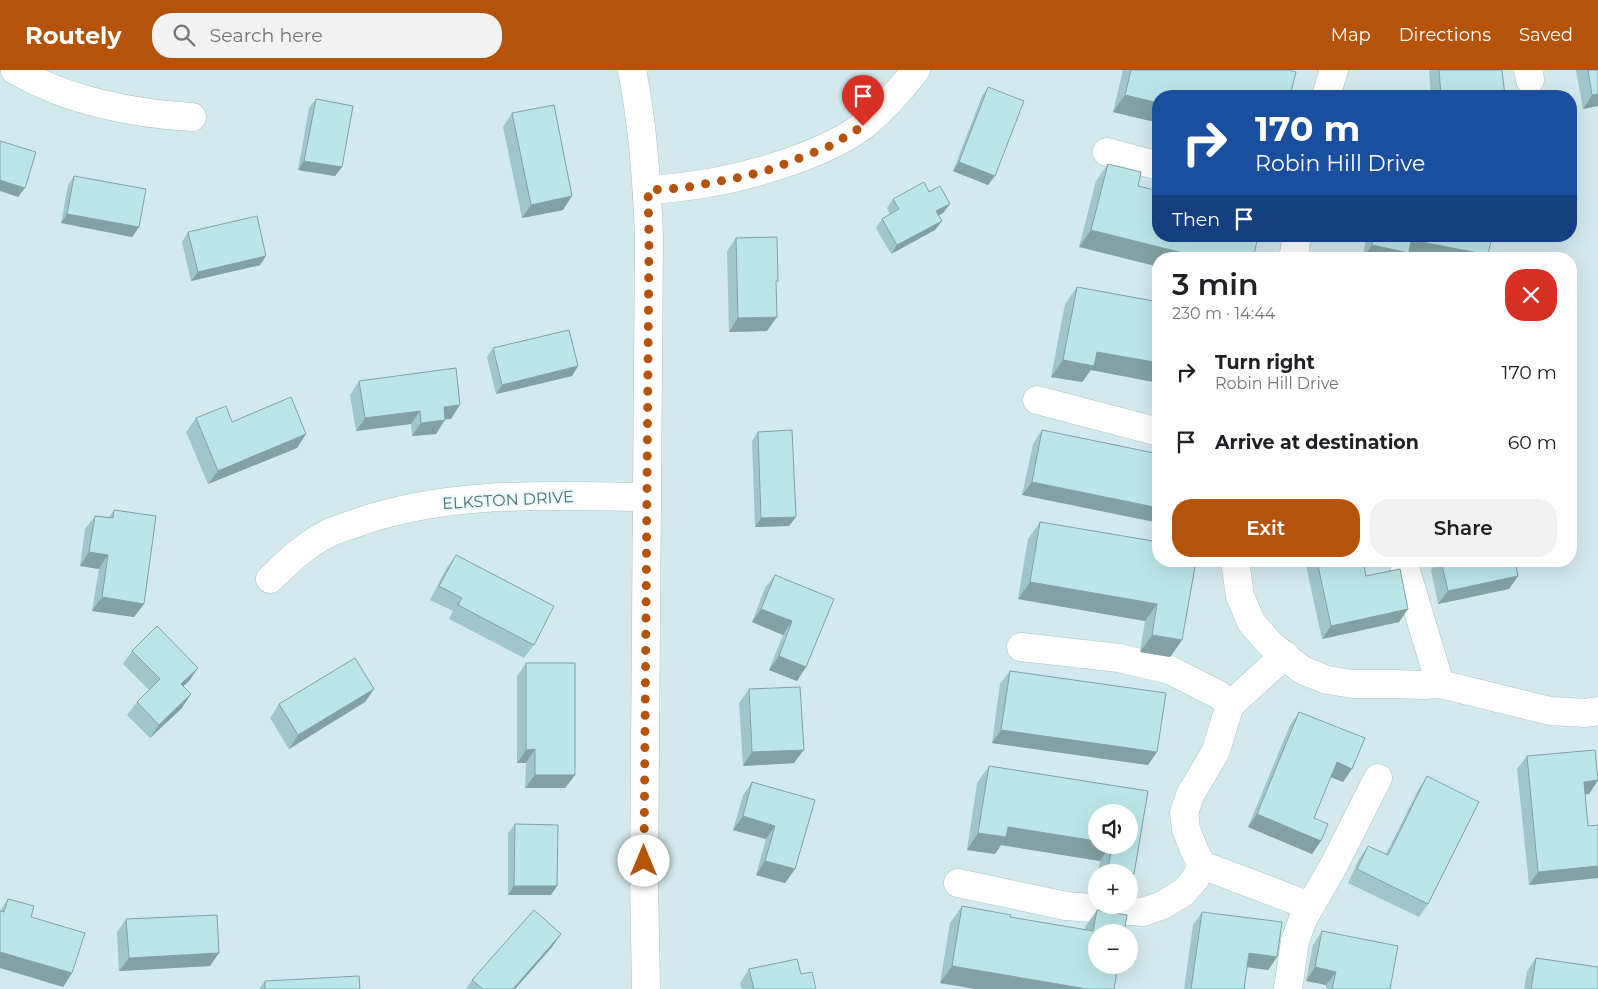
<!DOCTYPE html>
<html lang="en">
<head>
<meta charset="utf-8">
<style>
	:root { --surface:#fff; --page:#f2f2f2; --text:#202124; --muted:#757577; --accent:#b45309 }
	body { margin:0; font-family:Montserrat,sans-serif; background:var(--page); color:var(--text); height:100vh; display:flex; flex-direction:column; font-size:19px; white-space:nowrap }
	* { box-sizing:border-box; margin:0 }
	p { font-size:16px; color:var(--muted) }
	.icon { flex:none; width:28px; height:28px; fill:none; stroke:currentColor; stroke-width:2; stroke-linecap:round; stroke-linejoin:round }
	.map { position:relative; flex:1; overflow:hidden }
	.details { position:absolute; left:1152px; top:182px; width:425px; height:315px; display:flex; flex-direction:column; background:var(--surface); border-radius:20px; box-shadow:0 5px 20px #0002 }
	.details>* { flex:none }
	.guide { position:absolute; left:1152px; top:20px; width:425px; height:152px; border-radius:20px; box-shadow:0 5px 20px #0002; background:#1a4fa0; color:#fff; overflow:hidden }
	.controls { position:absolute; left:1088px; top:734px; display:grid; gap:10px }
	.controls a { display:grid; place-items:center; width:50px; height:50px; border-radius:50%; background:var(--surface); box-shadow:0 5px 20px #0002; font-size:25px }
	.pin { position:absolute; display:grid; place-items:center; width:42px; height:42px; color:#fff; margin:-51px -21px; border-radius:50% 50% 50% 0; rotate:-45deg; box-shadow:0 0 5px #0007 }
	.pin .icon { rotate:45deg }
	.me { position:absolute; width:55px; margin:-28px; rotate:0deg; stroke-linejoin:round; filter:drop-shadow(0 0 4px #0008) }
	.turn { display:flex; align-items:center; gap:18px; height:105px; padding:0 20px; font-size:22px }
	.turn .icon { width:65px; height:65px; stroke-width:2.5 }
	.turn b { display:block; font-size:35px; line-height:42px }
	.then { display:flex; align-items:center; height:48px; padding:0 20px; background:#0003; gap:10px; font-size:19px }
	.round { display:grid; place-items:center; flex:none; width:52px; height:52px; border-radius:20px; background:var(--page) }
	.headline { display:flex; align-items:center; justify-content:space-between; height:85px; padding:0 20px }
	h1 { font-size:30px; font-weight:600; line-height:38px }
	.action { display:flex; gap:10px; margin-top:auto; padding:10px 20px }
	.action a { flex:1; height:58px; border-radius:20px; background:var(--accent); color:#fff; font-size:20px; font-weight:600; line-height:58px; text-align:center }
	.action a+a { background:var(--page); color:var(--text) }
	ul { padding:0; list-style:none }
	li { display:flex; align-items:center; gap:15px; height:70px; padding:0 20px }
	li div { flex:1 }
	li b { display:block; font-size:19px }
	li em { font-style:normal }
	header { display:flex; align-items:center; gap:30px; box-sizing:border-box; height:70px; padding:0 25px; background:var(--accent); color:#fff }
	header strong { font-size:24px }
	nav { display:flex; gap:28px; margin-inline-start:auto; font-size:18px }
	.search { width:350px; height:45px; background:var(--page); display:flex; align-items:center; gap:12px; box-sizing:border-box; padding:0 18px; border-radius:20px; color:var(--muted); font-size:19px }
	.map>svg:first-child { display:block }
</style>
</head>
<body>
<header>
<strong>Routely</strong>
<div class="search"><svg class="icon" aria-label="search" viewBox="0 0 24 24"><circle cx="10" cy="10" r="6"/><path d="M15 15l6 6"/></svg>Search here</div>
<nav><a>Map</a><a>Directions</a><a>Saved</a></nav>
</header>
<div class="map">
<svg width="1598" height="919" viewBox="0 0 1598 919">
	<rect width="100%" height="100%" fill="#e6f5fa"/>
	<!-- residential -->
	<path fill="#d2e9ee" fill-rule="evenodd" d="M 0,0 L 1598,0 L 1598,919 L 0,919 ZM 1159,26 L 1571,26 L 1571,166 L 1159,166 ZM 1159,189 L 1571,189 L 1571,491 L 1159,491 ZM 1096,742 L 1129,742 L 1129,775 L 1096,775 ZM 1096,802 L 1129,802 L 1129,835 L 1096,835 ZM 1096,862 L 1129,862 L 1129,895 L 1096,895 Z"/>
	<g fill="none" stroke-linecap="round" stroke-linejoin="round">
		<!-- minor casing -->
		<g stroke="#a8c3c6" stroke-width="29">
			<path id="minor" d="M 15,0 C 65,30 134,44 192,47
				M 632,0 C 643,55 647,112 649,168 L 644,810 L 646,919
				M 1528,0 L 1530,10
				M 1326,26 L 1334,0
				M 1107,82 L 1159,96
				M 648,120 C 702,117 753,106 803,87 C 824,79 846,69 864,55 C 884,39 900,20 916,0
				M 1293,189 L 1297,166
				M 1037,330 L 1159,362
				M 1235,491 L 1240,526 L 1251,552 L 1270,574 L 1302,600 L 1327,610 L 1353,614 L 1394,614 L 1424,615 L 1440,614 L 1550,641 L 1586,643 L 1598,641
				M 1403,491 L 1440,614
				M 270,509 C 288,492 305,475 327,464 C 337,459 349,456 359,452 C 451,420 551,426 646,427
				M 1021,577 L 1119,588 L 1170,600 L 1219,625 L 1230,635
				M 1285,585 L 1230,635 L 1215,683 L 1190,725 L 1184,743 L 1186,759 L 1195,782 L 1202,795 L 1310,836
				M 958,813 L 1066,836 L 1143,842 L 1163,835 L 1184,822 L 1195,809 L 1202,795
				M 1288,919 L 1295,871 L 1303,849 L 1334,795 L 1378,708"/>
		</g>
		<!-- minor -->
		<use href="#minor" stroke="#fff" stroke-width="28"/>
	</g>
	<!-- wall -->
	<path fill="#a1c6c8" fill-rule="evenodd" d="M 1123,0 L 1289,0 L 1159,26 L 1159,53 L 1113,42 Z
		M 1429,0 L 1502,0 L 1505,26 L 1431,26 Z
		M 1576,0 L 1598,0 L 1598,36 L 1583,39 Z
		M 988,17 L 988,115 L 953,101 L 982,26 Z
		M 316,29 L 342,97 L 335,106 L 298,100 L 309,38 Z
		M 512,43 L 563,140 L 522,148 L 503,57 Z
		M 1108,94 L 1138,116 L 1079,177 L 1096,111 Z
		M 74,106 L 139,157 L 132,167 L 61,153 L 68,115 Z
		M 929,122 L 950,134 L 943,143 L 938,146 L 935,160 L 891,184 L 876,158 L 882,149 L 890,144 L 887,138 L 893,129 Z
		M 188,162 L 266,186 L 260,195 L 191,211 L 182,172 Z
		M 1367,166 L 1492,166 L 1488,185 L 1486,189 L 1431,189 L 1408,184 L 1405,189 L 1362,189 Z
		M 736,168 L 767,261 L 729,262 L 727,181 Z
		M 1077,217 L 1159,232 L 1159,313 L 1091,300 L 1082,312 L 1051,307 L 1065,234 Z
		M 493,278 L 578,296 L 572,306 L 496,324 L 487,287 Z
		M 359,311 L 451,349 L 445,349 L 436,364 L 412,366 L 411,354 L 356,361 L 350,325 Z
		M 196,348 L 232,352 L 297,378 L 208,414 L 186,362 Z
		M 1042,360 L 1159,384 L 1022,425 L 1033,374 Z
		M 758,362 L 789,456 L 755,457 L 752,371 Z
		M 114,440 L 144,534 L 134,547 L 92,541 L 99,499 L 80,496 L 85,459 L 95,446 L 108,448 Z
		M 1040,452 L 1159,472 L 1182,570 L 1170,587 L 1140,582 L 1145,551 L 1018,529 L 1028,469 Z
		M 456,485 L 534,575 L 524,588 L 449,549 L 453,541 L 430,530 L 446,499 Z
		M 1305,491 L 1363,491 L 1366,506 L 1408,539 L 1399,552 L 1322,569 Z
		M 1437,491 L 1515,491 L 1518,506 L 1509,519 L 1438,534 L 1431,500 Z
		M 775,505 L 834,529 L 797,611 L 769,600 L 783,565 L 752,552 L 765,518 Z
		M 132,581 L 189,611 L 183,616 L 182,638 L 150,668 L 127,645 L 137,632 L 149,620 L 123,594 Z
		M 526,593 L 565,718 L 525,718 L 526,693 L 517,693 L 517,606 Z
		M 1010,601 L 1148,695 L 992,673 L 1000,614 Z
		M 374,619 L 365,632 L 289,679 L 270,648 L 279,634 Z
		M 749,619 L 794,693 L 743,696 L 739,633 Z
		M 1299,642 L 1343,712 L 1331,707 L 1314,748 L 1321,771 L 1312,784 L 1248,757 L 1290,655 Z
		M 1527,686 L 1598,707 L 1598,711 L 1589,724 L 1585,724 L 1588,756 L 1598,755 L 1598,808 L 1529,815 L 1517,699 Z
		M 989,696 L 1148,721 L 1134,804 L 1129,812 L 1129,802 L 1098,802 L 1100,791 L 1001,775 L 995,784 L 967,780 L 977,713 ZM 1096,742 L 1129,775 L 1096,775 Z
		M 1427,706 L 1428,834 L 1419,847 L 1348,813 L 1359,789 L 1368,776 L 1386,784 L 1418,720 Z
		M 752,712 L 815,730 L 795,799 L 785,813 L 756,805 L 766,769 L 733,760 L 743,725 Z
		M 515,754 L 551,825 L 508,825 L 508,763 Z
		M 8,829 L 31,847 L 72,903 L 63,917 L 0,841 Z
		M 962,836 L 1010,847 L 1085,860 L 1085,857 L 1097,840 L 1114,919 L 976,919 L 940,913 L 950,853 Z
		M 1202,842 L 1277,887 L 1268,900 L 1247,897 L 1244,919 L 1184,919 L 1193,855 Z
		M 126,849 L 210,896 L 119,901 L 117,862 Z
		M 1322,861 L 1390,919 L 1326,919 L 1326,915 L 1306,911 L 1313,875 Z
		M 561,864 L 552,877 L 515,919 L 466,919 L 472,910 Z
		M 1536,888 L 1598,919 L 1524,919 L 1527,901 Z
		M 749,899 L 801,904 L 816,919 L 742,919 L 740,913 Z
		M 265,911 L 360,919 L 259,919 Z"/>
	<!-- shaded-wall -->
	<path fill="#83a1a2" d="M 1598,24 L 1598,36 L 1583,39 L 1592,25 Z
		M 1125,25 L 1159,33 L 1159,53 L 1113,42 Z
		M 304,91 L 342,97 L 335,106 L 298,100 Z
		M 959,92 L 995,106 L 988,115 L 953,101 Z
		M 0,110 L 25,118 L 18,127 L 0,121 Z
		M 572,126 L 563,140 L 522,148 L 531,135 Z
		M 950,134 L 943,143 L 930,151 L 936,141 Z
		M 67,144 L 139,157 L 132,167 L 61,153 Z
		M 942,151 L 935,160 L 891,184 L 897,175 Z
		M 1091,160 L 1207,189 L 1159,189 L 1159,197 L 1079,177 Z
		M 1411,170 L 1488,185 L 1486,189 L 1431,189 L 1408,184 L 1405,189 L 1362,189 L 1372,175 Z
		M 266,186 L 260,195 L 191,211 L 198,202 Z
		M 777,247 L 767,261 L 729,262 L 738,248 Z
		M 1097,282 L 1159,293 L 1159,313 L 1091,300 L 1082,312 L 1051,307 L 1063,290 Z
		M 578,296 L 572,306 L 496,324 L 502,315 Z
		M 460,335 L 451,349 L 435,350 L 444,337 Z
		M 420,341 L 411,354 L 356,361 L 365,348 Z
		M 445,350 L 436,364 L 412,366 L 421,353 Z
		M 306,364 L 297,378 L 208,414 L 218,401 Z
		M 1032,412 L 1159,438 L 1159,453 L 1022,425 Z
		M 796,447 L 789,456 L 755,457 L 761,448 Z
		M 89,482 L 108,485 L 99,499 L 80,496 Z
		M 1518,506 L 1509,519 L 1438,534 L 1448,521 Z
		M 1030,512 L 1157,534 L 1145,551 L 1018,529 Z
		M 102,527 L 144,534 L 134,547 L 92,541 Z
		M 761,539 L 792,551 L 783,565 L 752,552 Z
		M 1408,539 L 1399,552 L 1322,569 L 1331,556 Z
		M 1152,565 L 1182,570 L 1170,587 L 1140,582 Z
		M 779,586 L 806,597 L 797,611 L 769,600 Z
		M 198,598 L 189,611 L 172,627 L 181,614 Z
		M 374,619 L 365,632 L 289,679 L 298,665 Z
		M 191,624 L 182,638 L 150,668 L 159,655 Z
		M 1001,660 L 1157,682 L 1148,695 L 992,673 Z
		M 535,679 L 526,693 L 517,693 L 526,680 Z
		M 804,680 L 794,693 L 743,696 L 752,682 Z
		M 1337,692 L 1352,699 L 1343,712 L 1328,706 Z
		M 535,705 L 575,705 L 565,718 L 525,718 Z
		M 1598,710 L 1589,724 L 1575,725 L 1584,712 Z
		M 1257,744 L 1321,771 L 1312,784 L 1248,757 Z
		M 743,746 L 775,756 L 766,769 L 733,760 Z
		M 1008,757 L 1096,771 L 1096,775 L 1111,775 L 1100,791 L 1001,775 L 995,784 L 967,780 L 978,763 Z
		M 765,791 L 795,799 L 785,813 L 756,805 Z
		M 1598,796 L 1598,808 L 1529,815 L 1538,802 Z
		M 1108,800 L 1122,802 L 1106,802 Z
		M 1129,803 L 1134,804 L 1129,812 Z
		M 514,816 L 557,816 L 551,825 L 508,825 Z
		M 561,864 L 552,877 L 515,919 L 513,919 Z
		M 0,882 L 72,903 L 63,917 L 0,898 Z
		M 219,883 L 210,896 L 119,901 L 129,888 Z
		M 1249,883 L 1277,887 L 1268,900 L 1239,896 Z
		M 952,896 L 1087,919 L 976,919 L 940,913 Z
		M 1315,897 L 1336,902 L 1326,915 L 1306,911 Z"/>
	<!-- building -->
	<path fill="#bbe6e8" stroke="#83a1a2" d="M 1131,0 L 1289,0 L 1296,2 L 1290,26 L 1159,26 L 1159,33 L 1125,25 Z
		M 1439,0 L 1502,0 L 1505,26 L 1441,26 Z
		M 1588,0 L 1598,0 L 1598,24 L 1592,25 Z
		M 988,17 L 1024,31 L 995,106 L 959,92 Z
		M 316,29 L 353,36 L 342,97 L 304,91 Z
		M 554,35 L 572,126 L 531,135 L 512,43 Z
		M 0,71 L 36,82 L 25,118 L 0,110 Z
		M 1108,94 L 1141,102 L 1138,116 L 1159,121 L 1159,166 L 1258,166 L 1253,189 L 1207,189 L 1091,160 Z
		M 74,106 L 146,119 L 139,157 L 67,144 Z
		M 924,112 L 929,122 L 940,116 L 950,134 L 936,141 L 942,151 L 897,175 L 882,149 L 899,139 L 893,129 Z
		M 257,146 L 266,186 L 198,202 L 188,162 Z
		M 1373,166 L 1492,166 L 1488,185 L 1411,170 L 1409,183 L 1372,175 Z
		M 777,167 L 778,211 L 776,211 L 777,247 L 738,248 L 736,168 Z
		M 1077,217 L 1159,232 L 1159,293 L 1097,282 L 1094,296 L 1063,290 Z
		M 569,260 L 578,296 L 502,315 L 493,278 Z
		M 456,298 L 460,335 L 444,337 L 445,350 L 421,353 L 420,341 L 365,348 L 359,311 Z
		M 291,327 L 306,364 L 218,401 L 196,348 L 226,336 L 232,352 Z
		M 792,360 L 796,447 L 761,448 L 758,362 Z
		M 1042,360 L 1159,384 L 1159,438 L 1032,412 Z
		M 114,440 L 156,446 L 144,534 L 102,527 L 108,485 L 89,482 L 95,446 L 113,448 Z
		M 1040,452 L 1159,472 L 1159,491 L 1196,491 L 1182,570 L 1152,565 L 1157,534 L 1030,512 Z
		M 456,485 L 554,536 L 534,575 L 458,535 L 462,528 L 439,516 Z
		M 1317,491 L 1363,491 L 1366,506 L 1400,499 L 1408,539 L 1331,556 Z
		M 1441,491 L 1515,491 L 1518,506 L 1448,521 Z
		M 775,505 L 834,529 L 806,597 L 779,586 L 792,551 L 761,539 Z
		M 157,556 L 198,598 L 181,614 L 191,624 L 159,655 L 137,632 L 160,609 L 132,581 Z
		M 355,588 L 374,619 L 298,665 L 279,634 Z
		M 526,593 L 575,593 L 575,705 L 535,705 L 535,679 L 526,680 Z
		M 1010,601 L 1166,623 L 1157,682 L 1001,660 Z
		M 800,617 L 804,680 L 752,682 L 749,619 Z
		M 1299,642 L 1365,668 L 1352,699 L 1337,692 L 1314,748 L 1328,754 L 1321,771 L 1257,744 Z
		M 1595,680 L 1598,710 L 1584,712 L 1588,756 L 1598,755 L 1598,796 L 1538,802 L 1527,686 Z
		M 989,696 L 1148,721 L 1134,804 L 1129,803 L 1129,802 L 1122,802 L 1108,800 L 1112,775 L 1129,775 L 1129,742 L 1096,742 L 1096,771 L 1008,757 L 1006,767 L 978,763 Z
		M 1427,706 L 1479,732 L 1428,834 L 1357,799 L 1368,776 L 1388,785 Z
		M 752,712 L 815,730 L 795,799 L 765,791 L 775,756 L 743,746 Z
		M 515,754 L 558,755 L 557,816 L 514,816 Z
		M 8,829 L 34,836 L 31,847 L 85,863 L 72,903 L 0,882 L 0,841 L 4,842 Z
		M 962,836 L 1011,845 L 1010,847 L 1093,861 L 1097,840 L 1127,845 L 1124,862 L 1096,862 L 1096,895 L 1118,895 L 1114,919 L 1087,919 L 952,896 Z
		M 534,840 L 561,864 L 513,919 L 483,919 L 472,910 Z
		M 1202,842 L 1282,852 L 1277,887 L 1249,883 L 1244,919 L 1191,919 Z
		M 217,845 L 219,883 L 129,888 L 126,849 Z
		M 1322,861 L 1398,876 L 1390,919 L 1332,919 L 1336,902 L 1315,897 Z
		M 1536,888 L 1598,897 L 1598,919 L 1531,919 Z
		M 797,889 L 801,904 L 812,902 L 816,919 L 754,919 L 749,899 Z
		M 359,906 L 360,919 L 265,919 L 265,911 Z"/>
	<g fill="none" stroke-linecap="round" stroke-linejoin="round">
		<!-- route -->
		<path stroke="#b45309" stroke-width="9" stroke-dasharray="0 16.2" d="M 644,791 L 649,168 L 648,120 L 683,118 L 742,107 L 772,99 L 830,76 L 863,56"/>
	</g>
	<g text-anchor="middle" dominant-baseline="central" stroke-width="4" stroke-linejoin="round" paint-order="stroke">
		<!-- street labels -->
		<g font-size="16" fill="#4d7171" stroke="#ecf9fd">
			<text transform="translate(508 430) rotate(-3)">ELKSTON DRIVE</text>
		</g>
	</g>
</svg>
<div class="controls">
<a><svg class="icon" aria-label="sound" viewBox="0 0 24 24"><path d="M4 9h4l5-4v14l-5-4H4zM17 9q2 3 0 6"/></svg></a>
<a>+</a>
<a>−</a>
</div>
<div class="pin" style="left:863px;top:56px;background:#d93025"><svg class="icon" aria-label="arrive" viewBox="0 0 24 24"><path d="M6 21V4h12l-3 4 3 4H6"/></svg></div>
<svg class="me" style="left:644px;top:791px" viewBox="-20 -20 40 40"><circle r="19" fill="#fff"/><path d="M0-13L10 11 0 6-10 11z" fill="#b45309"/></svg>
<div class="guide">
<div class="turn"><svg class="icon" aria-label="right" viewBox="0 0 24 24"><path d="M7 20v-9h11M14 6l5 5-5 5"/></svg><div><b>170 m</b>Robin Hill Drive</div></div>
<div class="then">Then<svg class="icon" aria-label="arrive" viewBox="0 0 24 24"><path d="M6 21V4h12l-3 4 3 4H6"/></svg></div>
</div>
<section class="details">
<div class="headline"><div><h1>3 min</h1><p>230 m · 14:44</p></div><a class="round" style="background:#d93025;color:#fff"><svg class="icon" aria-label="close" viewBox="0 0 24 24"><path d="M6 6l12 12M18 6L6 18"/></svg></a></div>
<ul>
<li><svg class="icon" aria-label="right" viewBox="0 0 24 24"><path d="M7 20v-9h11M14 6l5 5-5 5"/></svg><div><b>Turn right</b><p>Robin Hill Drive</p></div><em>170 m</em></li>
<li><svg class="icon" aria-label="arrive" viewBox="0 0 24 24"><path d="M6 21V4h12l-3 4 3 4H6"/></svg><div><b>Arrive at destination</b></div><em>60 m</em></li>
</ul>
<div class="action"><a>Exit</a><a>Share</a></div>
</section>
</div>
</body>
</html>
